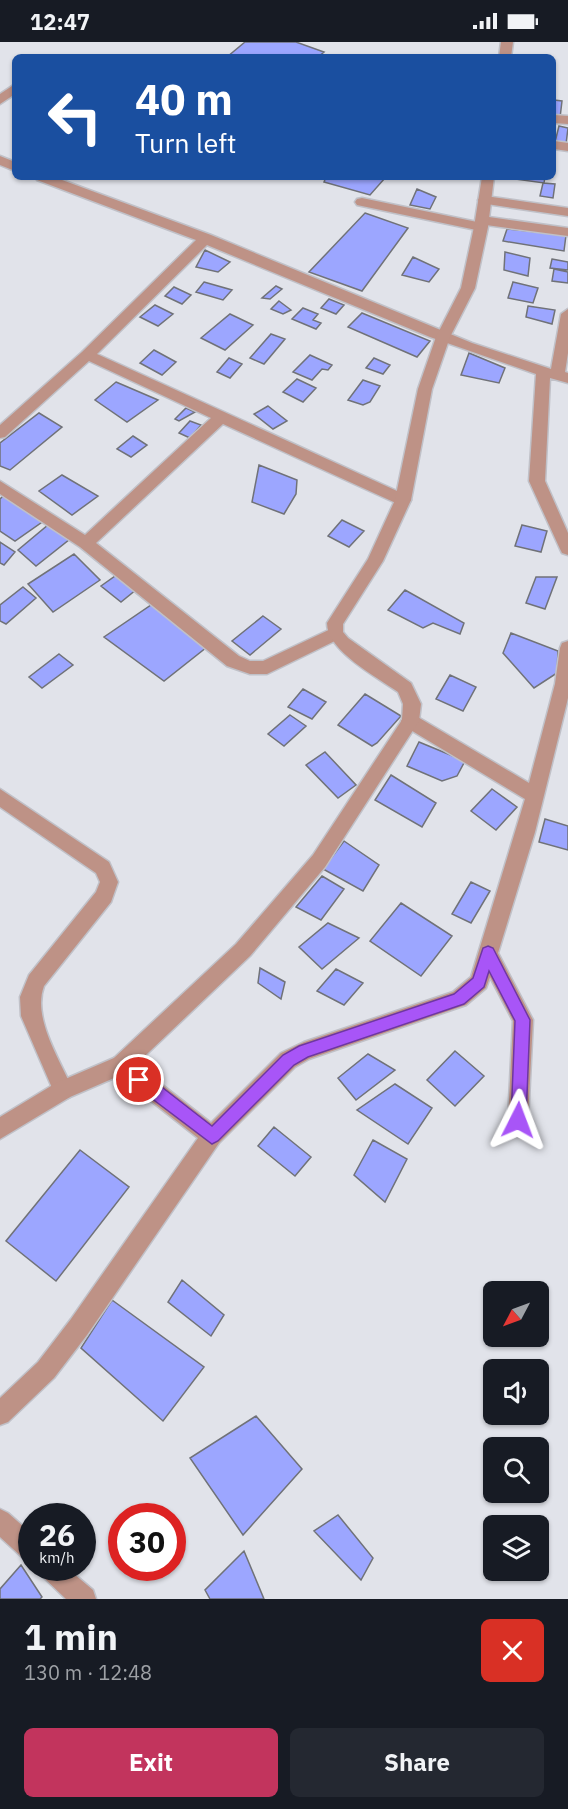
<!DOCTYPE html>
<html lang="en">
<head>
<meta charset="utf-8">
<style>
	:root { --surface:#171b24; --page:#242831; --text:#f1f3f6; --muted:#9ea1a6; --accent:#c2345d }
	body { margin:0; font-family:"IBM Plex Sans",sans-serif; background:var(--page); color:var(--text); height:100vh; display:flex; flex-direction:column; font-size:22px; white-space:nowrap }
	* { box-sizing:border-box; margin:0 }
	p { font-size:20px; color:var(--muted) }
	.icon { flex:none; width:33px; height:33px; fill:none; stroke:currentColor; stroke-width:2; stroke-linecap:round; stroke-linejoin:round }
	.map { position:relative; height:1557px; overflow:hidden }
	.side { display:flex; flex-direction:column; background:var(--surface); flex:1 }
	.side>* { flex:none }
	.top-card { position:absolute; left:12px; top:12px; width:544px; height:126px; border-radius:9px; box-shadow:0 2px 4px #0004; background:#1a4fa0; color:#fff; overflow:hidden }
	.needle { width:39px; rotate:229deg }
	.fabs { position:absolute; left:483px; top:1239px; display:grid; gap:12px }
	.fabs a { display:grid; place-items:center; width:66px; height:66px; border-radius:9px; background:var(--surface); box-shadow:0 2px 4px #0004; font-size:30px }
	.speed { position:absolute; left:18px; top:1461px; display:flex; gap:12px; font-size:30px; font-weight:700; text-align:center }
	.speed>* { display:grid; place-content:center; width:78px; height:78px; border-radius:50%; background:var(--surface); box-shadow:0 2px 4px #0004; line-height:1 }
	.speed small { font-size:15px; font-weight:400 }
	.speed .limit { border:9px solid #d22; background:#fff; color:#111 }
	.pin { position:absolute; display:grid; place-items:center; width:51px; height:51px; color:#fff; margin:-26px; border:3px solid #fff; border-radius:50%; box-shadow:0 2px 6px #0007 }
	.me { position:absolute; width:66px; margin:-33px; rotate:3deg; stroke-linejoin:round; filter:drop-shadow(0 0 4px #0008) }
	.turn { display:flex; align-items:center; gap:21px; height:126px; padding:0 24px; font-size:27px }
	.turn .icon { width:78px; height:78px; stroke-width:2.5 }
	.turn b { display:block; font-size:42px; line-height:51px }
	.round { display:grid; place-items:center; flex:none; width:63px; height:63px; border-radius:9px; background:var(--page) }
	.headline { display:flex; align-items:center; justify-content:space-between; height:102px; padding:0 24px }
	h1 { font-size:36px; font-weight:800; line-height:45px }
	.cta { display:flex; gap:12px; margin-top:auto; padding:12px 24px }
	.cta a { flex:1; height:69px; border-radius:9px; background:var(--accent); color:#fff; font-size:24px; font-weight:800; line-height:69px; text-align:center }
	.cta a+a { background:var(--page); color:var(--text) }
	.status { display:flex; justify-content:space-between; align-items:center; height:42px; padding:0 30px; background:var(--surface); direction:ltr }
	.status svg { height:16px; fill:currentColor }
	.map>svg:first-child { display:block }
</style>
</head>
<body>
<div class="status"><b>12:47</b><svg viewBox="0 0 49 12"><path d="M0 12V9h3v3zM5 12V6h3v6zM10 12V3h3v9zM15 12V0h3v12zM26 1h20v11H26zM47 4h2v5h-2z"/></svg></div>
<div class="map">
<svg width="568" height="1557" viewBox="0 0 568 1557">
	<rect width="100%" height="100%" fill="#e1e3ea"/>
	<!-- building -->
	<path fill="#9ca6ff" stroke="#707278" stroke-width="1.5" d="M 245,0 L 296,0 L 324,10 L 318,15 L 227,15 Z
		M 554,58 L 562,59 L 560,76 L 554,75 Z
		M 559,84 L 568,86 L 566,102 L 555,100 Z
		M 326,135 L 380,135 L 385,136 L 370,153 L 324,140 Z
		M 501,135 L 545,135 L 544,141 Z
		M 543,141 L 555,142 L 553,156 L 540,154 Z
		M 417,147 L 436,155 L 430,167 L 410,163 Z
		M 365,171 L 408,186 L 362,249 L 309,230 Z
		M 507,187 L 566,193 L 564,209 L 503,199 Z
		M 205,208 L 230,220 L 218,230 L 196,225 Z
		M 505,210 L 530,216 L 528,234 L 504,228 Z
		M 413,215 L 439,227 L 429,240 L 402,233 Z
		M 552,217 L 568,220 L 568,228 L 550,226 Z
		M 554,227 L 568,230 L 568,241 L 552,239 Z
		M 204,240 L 232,248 L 223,258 L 196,250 Z
		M 513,240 L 538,246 L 533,261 L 508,256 Z
		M 276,244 L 282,247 L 270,257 L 262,256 Z
		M 174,245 L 191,253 L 182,262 L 165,254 Z
		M 329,257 L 344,263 L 336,272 L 321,266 Z
		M 279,259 L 291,268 L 283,272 L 271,267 Z
		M 155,263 L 173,272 L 158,284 L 140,275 Z
		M 528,264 L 555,268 L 552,282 L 526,275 Z
		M 303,266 L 318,272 L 313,278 L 321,281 L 316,287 L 292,277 Z
		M 362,271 L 430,299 L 417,315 L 348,285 Z
		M 230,272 L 253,283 L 225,308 L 201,296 Z
		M 271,292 L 285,297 L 264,322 L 250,316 Z
		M 154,308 L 176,320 L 162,333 L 140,321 Z
		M 469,311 L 505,326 L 499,341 L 461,333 Z
		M 310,313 L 332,323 L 328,328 L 322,327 L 312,338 L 293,330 Z
		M 229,316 L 242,322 L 230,336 L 217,330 Z
		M 374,316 L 390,323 L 383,332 L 366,326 Z
		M 297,337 L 316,346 L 303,360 L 283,350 Z
		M 363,338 L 380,344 L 370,360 L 363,363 L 348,358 Z
		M 116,340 L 158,358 L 127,380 L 95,358 Z
		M 268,364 L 287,379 L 273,387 L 254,372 Z
		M 186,366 L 195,370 L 179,379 L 175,377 Z
		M 39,371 L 62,385 L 10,428 L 0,424 L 0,401 Z
		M 190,379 L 201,383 L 190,396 L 179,391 Z
		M 133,394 L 147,403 L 131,415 L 117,407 Z
		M 259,423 L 297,438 L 296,452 L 284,472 L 252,460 Z
		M 62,433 L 98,454 L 72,473 L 39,449 Z
		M 3,454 L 45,478 L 15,499 L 0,489 L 0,457 Z
		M 342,478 L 364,489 L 349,505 L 328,494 Z
		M 48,483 L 70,497 L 36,524 L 18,508 Z
		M 522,483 L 547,489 L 541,510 L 515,504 Z
		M 0,500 L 15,510 L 4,523 L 0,521 Z
		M 74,512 L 100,538 L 53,570 L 28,542 Z
		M 118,532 L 137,547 L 121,560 L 101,544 Z
		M 536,535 L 557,535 L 545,567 L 526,561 Z
		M 23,545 L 36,556 L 6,582 L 0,579 L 0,563 Z
		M 405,548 L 464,581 L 460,592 L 433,581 L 423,586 L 388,568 Z
		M 154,561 L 207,605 L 164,639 L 104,595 Z
		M 263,574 L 281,587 L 250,613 L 232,599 Z
		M 511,591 L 558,609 L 557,631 L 534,646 L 503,611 Z
		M 59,612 L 73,623 L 42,646 L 29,635 Z
		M 450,633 L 476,645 L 463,669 L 436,657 Z
		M 303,647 L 326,660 L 312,677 L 288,665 Z
		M 365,652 L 401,674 L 377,701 L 372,704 L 338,683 Z
		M 290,673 L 306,684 L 284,704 L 268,692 Z
		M 419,700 L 465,719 L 457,734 L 442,739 L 407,724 Z
		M 325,710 L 356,743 L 338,756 L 306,723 Z
		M 391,733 L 436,761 L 422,785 L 375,758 Z
		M 492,747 L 517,765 L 496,788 L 471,769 Z
		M 545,777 L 568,784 L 568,808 L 539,800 Z
		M 344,799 L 379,823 L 363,849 L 323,827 Z
		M 322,834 L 344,847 L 321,878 L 296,865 Z
		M 471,840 L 490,849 L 471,881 L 452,872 Z
		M 401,861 L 452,894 L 421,934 L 370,899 Z
		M 328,881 L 359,896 L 322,927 L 299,905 Z
		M 260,926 L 285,940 L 281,957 L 258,941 Z
		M 336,927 L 363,941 L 344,963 L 317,949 Z
		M 455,1009 L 484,1034 L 455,1064 L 427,1038 Z
		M 368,1012 L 395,1028 L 356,1058 L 338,1036 Z
		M 395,1042 L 432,1066 L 408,1102 L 357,1068 Z
		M 274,1085 L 311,1115 L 295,1134 L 258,1104 Z
		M 373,1098 L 407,1117 L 385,1160 L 354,1133 Z
		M 80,1108 L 129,1145 L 56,1239 L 6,1199 Z
		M 182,1238 L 224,1273 L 211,1294 L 168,1260 Z
		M 112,1258 L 204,1325 L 163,1379 L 81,1306 Z
		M 256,1374 L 302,1427 L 243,1493 L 190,1416 Z
		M 338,1473 L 373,1516 L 361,1538 L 314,1489 Z
		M 244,1509 L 264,1557 L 210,1557 L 205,1548 Z
		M 21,1523 L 42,1555 L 40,1557 L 0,1557 L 0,1547 Z"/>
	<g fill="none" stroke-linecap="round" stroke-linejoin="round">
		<!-- minor casing -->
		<g stroke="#c0c1c8" stroke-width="3">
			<path id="minor" d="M 15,42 L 15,52 L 0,62 L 0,52 Z
				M 554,73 L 568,74 L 568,82 L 554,81 Z
				M 554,99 L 568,101 L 568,109 L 554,107 Z
				M 0,114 L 15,120 L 15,129 L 0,123 Z
				M 36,135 L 54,135 L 211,193 L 472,301 L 551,327 L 561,272 L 568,267 L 568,311 L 565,330 L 568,331 L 568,341 L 550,336 L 545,439 L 568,491 L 568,513 L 562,511 L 560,507 L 529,439 L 536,332 L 430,295 L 207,203 L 97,312 L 408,454 L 411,458 L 408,462 L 398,462 L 223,382 L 96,501 L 239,614 L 250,619 L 263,619 L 335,585 L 341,586 L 343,591 L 341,596 L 267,632 L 250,632 L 227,624 L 80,505 L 0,452 L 0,439 L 85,493 L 211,376 L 89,319 L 5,395 L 0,396 L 0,383 L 82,310 L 196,198 L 37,138 Z
				M 485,154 L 568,166 L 568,174 L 480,161 L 478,158 L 480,155 Z
				M 362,156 L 477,180 L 477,175 L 482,174 L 568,186 L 568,194 L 486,183 L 486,188 L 481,189 L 357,163 L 355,160 L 357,157 Z
				M 568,599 L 568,656 L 535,790 L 498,911 L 533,978 L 528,1078 L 525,1085 L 518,1088 L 511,1085 L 508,1078 L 513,979 L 490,935 L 486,946 L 466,963 L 309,1017 L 295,1025 L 219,1101 L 87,1293 L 54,1336 L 8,1380 L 0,1383 L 0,1356 L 38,1320 L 71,1277 L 198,1096 L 114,1030 L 111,1023 L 114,1016 L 121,1014 L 128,1016 L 211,1081 L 281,1011 L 304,1000 L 453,950 L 471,935 L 525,757 L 404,684 L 401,679 L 404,674 L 410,672 L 416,674 L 529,741 L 555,642 L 560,606 L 562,601 Z
				M 0,747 L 109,820 L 118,840 L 111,860 L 44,944 C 32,976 60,1018 73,1048 L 70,1055 L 63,1058 L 56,1055 L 21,974 L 20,955 L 29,933 L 96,850 L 100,840 L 96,831 L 0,765 Z
				M 0,1467 L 8,1471 L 32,1492 L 32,1521 L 24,1517 L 0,1495 Z
				M 38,1526 L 67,1526 L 93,1548 L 96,1557 L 66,1557 L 42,1534 Z"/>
		</g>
		<!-- tertiary casing -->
		<g stroke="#c0c1c8" stroke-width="3">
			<path id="tertiary" d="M 501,0 L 513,0 L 511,15 L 499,15 Z
				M 482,135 L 494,135 L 488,185 L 475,246 L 450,295 L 432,347 L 411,458 L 383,519 L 343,582 L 343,590 L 348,596 L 411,641 L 421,662 L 419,679 L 325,825 L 250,914 L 128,1030 L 70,1055 L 0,1097 L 0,1075 L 56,1041 L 114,1016 L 236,902 L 313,813 L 402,678 L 403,662 L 398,650 C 377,635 327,609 327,581 L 368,517 L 395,458 L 418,347 L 436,295 L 461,246 L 474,185 Z"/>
		</g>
		<!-- minor -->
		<use href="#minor" fill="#be9286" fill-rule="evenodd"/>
		<!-- tertiary -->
		<use href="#tertiary" fill="#be9286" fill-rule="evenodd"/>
	</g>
	<!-- route -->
	<path fill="#a855f7" stroke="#6d37a1" stroke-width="1.5" d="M 488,904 L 493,906 L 530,978 L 526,1078 L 524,1083 L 518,1085 L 513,1083 L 511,1078 L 515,979 L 489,929 L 484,945 L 464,962 L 308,1015 L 294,1023 L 218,1099 L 212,1102 L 134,1043 L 132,1038 L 134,1032 L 139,1030 L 145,1032 L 212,1084 L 283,1013 L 299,1004 L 454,952 L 473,936 L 483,906 Z"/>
</svg>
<div class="fabs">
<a><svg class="needle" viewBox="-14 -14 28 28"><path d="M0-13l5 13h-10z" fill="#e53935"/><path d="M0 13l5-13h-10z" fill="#9ea1a6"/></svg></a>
<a><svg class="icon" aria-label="sound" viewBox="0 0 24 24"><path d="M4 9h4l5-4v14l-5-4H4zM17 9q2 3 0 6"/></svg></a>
<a><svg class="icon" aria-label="search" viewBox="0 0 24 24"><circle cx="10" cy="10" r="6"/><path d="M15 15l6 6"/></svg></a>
<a><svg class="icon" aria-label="layers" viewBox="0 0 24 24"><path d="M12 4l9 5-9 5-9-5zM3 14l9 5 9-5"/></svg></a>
</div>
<div class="speed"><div>26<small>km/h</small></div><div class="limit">30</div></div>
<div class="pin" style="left:139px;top:1038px;background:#d93025"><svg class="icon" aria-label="arrive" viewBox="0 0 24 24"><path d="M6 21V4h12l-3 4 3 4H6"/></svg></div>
<svg class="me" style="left:518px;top:1078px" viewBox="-20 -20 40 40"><path d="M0-17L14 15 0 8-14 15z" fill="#a855f7" stroke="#fff" stroke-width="4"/></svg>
<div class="top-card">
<div class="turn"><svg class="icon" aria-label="left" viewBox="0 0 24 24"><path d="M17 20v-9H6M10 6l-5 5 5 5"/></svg><div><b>40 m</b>Turn left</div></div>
</div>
</div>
<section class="side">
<div class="headline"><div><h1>1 min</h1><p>130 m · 12:48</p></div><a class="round" style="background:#d93025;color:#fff"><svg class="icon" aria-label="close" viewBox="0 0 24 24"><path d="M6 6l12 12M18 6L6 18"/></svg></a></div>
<div class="cta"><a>Exit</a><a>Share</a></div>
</section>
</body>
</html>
